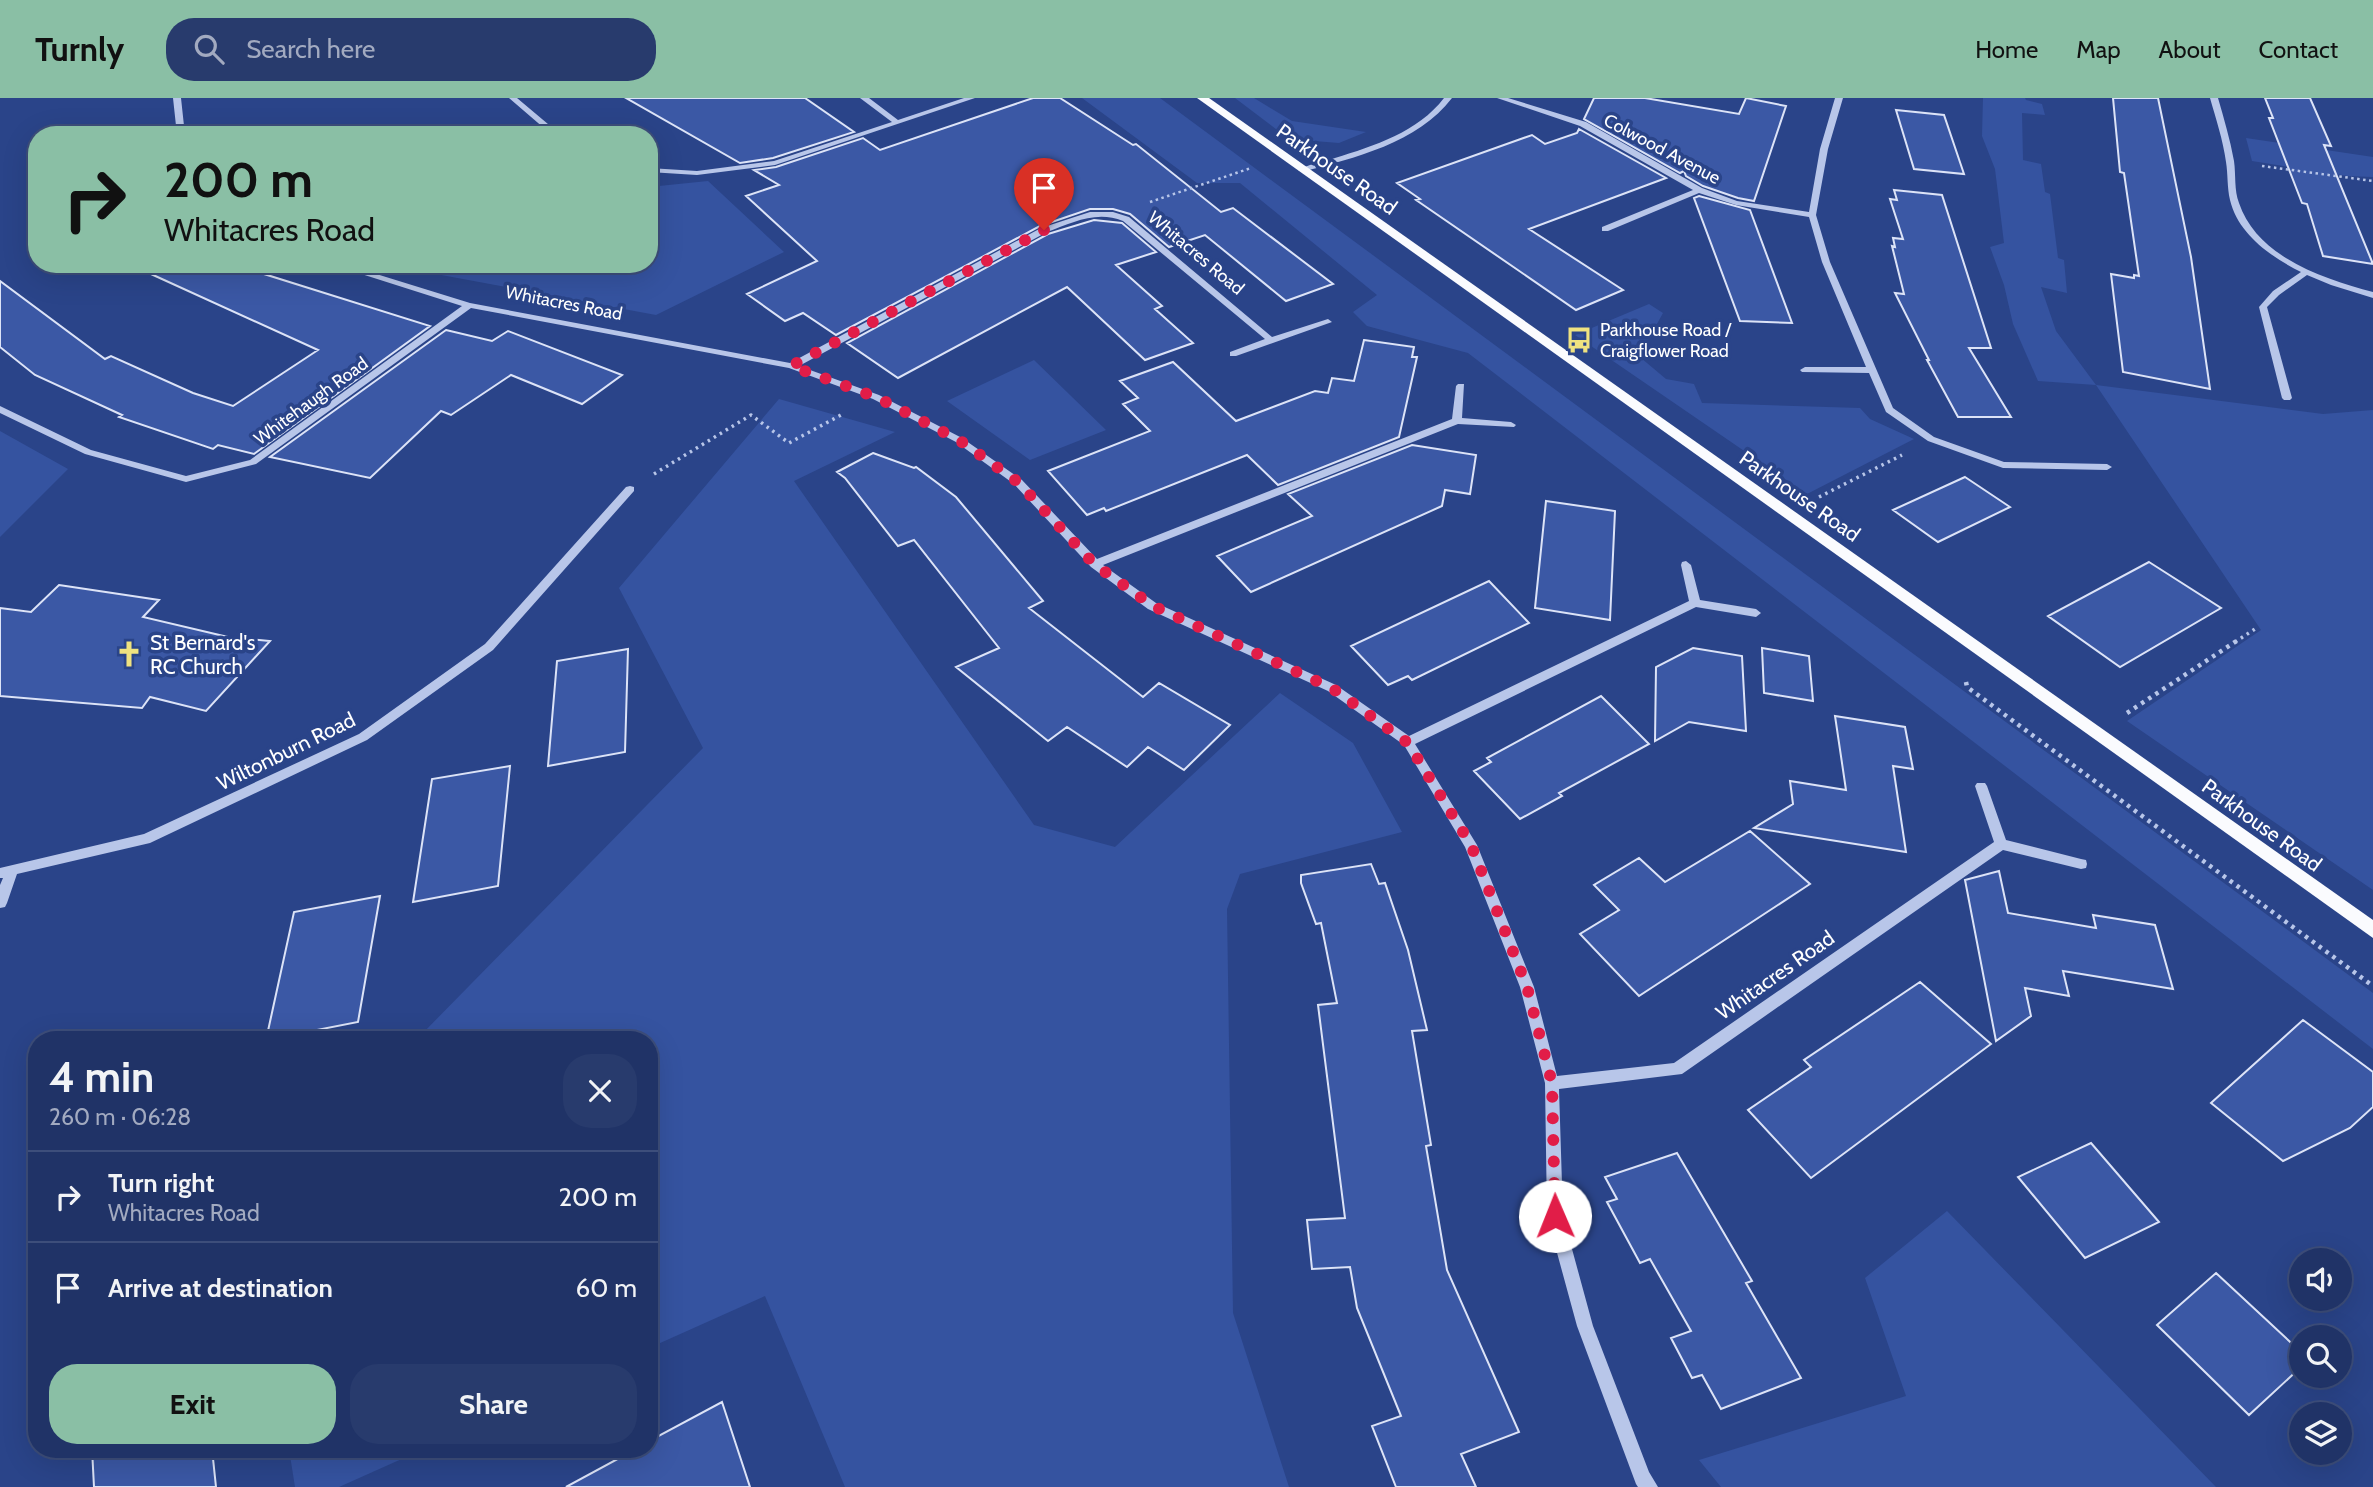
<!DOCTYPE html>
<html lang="en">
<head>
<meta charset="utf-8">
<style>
	:root { --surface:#203367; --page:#283b6d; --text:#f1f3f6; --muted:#a2aac0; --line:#3d4e7b; --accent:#8abfa5 }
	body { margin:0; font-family:Cabin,sans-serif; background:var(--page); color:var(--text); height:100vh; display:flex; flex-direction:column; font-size:26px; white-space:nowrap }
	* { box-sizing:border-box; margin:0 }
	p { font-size:23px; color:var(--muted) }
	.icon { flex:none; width:38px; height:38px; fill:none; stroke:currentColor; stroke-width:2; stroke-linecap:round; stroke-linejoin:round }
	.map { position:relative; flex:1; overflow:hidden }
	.sheet { position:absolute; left:28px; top:933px; width:630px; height:427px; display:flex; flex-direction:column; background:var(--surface); border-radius:28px; box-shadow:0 7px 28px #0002,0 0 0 2px var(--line) }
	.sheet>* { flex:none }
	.hud { position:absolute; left:28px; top:28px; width:630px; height:147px; border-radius:28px; box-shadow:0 7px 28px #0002,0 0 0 2px var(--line); background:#8abfa5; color:#111; overflow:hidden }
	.buttons { position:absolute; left:2289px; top:1150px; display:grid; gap:14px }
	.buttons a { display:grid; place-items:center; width:63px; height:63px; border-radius:50%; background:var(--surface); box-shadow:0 7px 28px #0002,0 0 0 2px var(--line); font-size:35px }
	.pin { position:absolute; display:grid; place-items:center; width:60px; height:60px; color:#fff; margin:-72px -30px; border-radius:50% 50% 50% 0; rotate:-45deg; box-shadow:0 0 7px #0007 }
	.pin .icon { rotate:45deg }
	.me { position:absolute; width:77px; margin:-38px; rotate:359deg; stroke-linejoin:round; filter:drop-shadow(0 0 5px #0008) }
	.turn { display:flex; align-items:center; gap:24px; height:147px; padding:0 21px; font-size:32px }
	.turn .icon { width:91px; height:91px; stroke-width:2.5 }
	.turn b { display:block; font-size:49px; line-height:60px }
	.round { display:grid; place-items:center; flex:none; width:74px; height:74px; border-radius:28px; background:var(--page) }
	.headline { display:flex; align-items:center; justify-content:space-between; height:119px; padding:0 21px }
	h1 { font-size:42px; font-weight:700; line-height:52px }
	.button { display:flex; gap:14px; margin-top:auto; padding:14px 21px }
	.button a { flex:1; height:80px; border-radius:28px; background:var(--accent); color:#111; font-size:28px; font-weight:700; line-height:80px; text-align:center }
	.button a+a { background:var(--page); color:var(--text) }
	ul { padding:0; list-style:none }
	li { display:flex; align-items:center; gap:21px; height:91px; padding:0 21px; border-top:2px solid var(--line) }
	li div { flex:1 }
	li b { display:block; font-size:26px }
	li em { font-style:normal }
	header { display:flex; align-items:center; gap:42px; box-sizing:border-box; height:98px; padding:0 35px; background:var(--accent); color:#111 }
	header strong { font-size:33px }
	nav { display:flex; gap:38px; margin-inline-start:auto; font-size:24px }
	.search { width:490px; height:63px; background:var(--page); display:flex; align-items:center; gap:18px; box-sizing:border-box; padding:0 24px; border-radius:28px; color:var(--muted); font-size:26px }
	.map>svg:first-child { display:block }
</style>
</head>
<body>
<header>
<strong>Turnly</strong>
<div class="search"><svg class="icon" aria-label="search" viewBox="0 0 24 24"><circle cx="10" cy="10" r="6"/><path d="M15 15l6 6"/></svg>Search here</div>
<nav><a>Home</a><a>Map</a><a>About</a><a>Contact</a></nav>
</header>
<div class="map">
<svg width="2373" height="1389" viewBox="0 0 2373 1389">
	<rect width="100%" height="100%" fill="#2a4489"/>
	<!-- green -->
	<path fill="#3553a0" d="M 1082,0 L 1160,0 L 2373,895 L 2373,951 L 1468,255 L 1367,228 L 1353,214 L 1377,197 L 1240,85 L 1197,85 Z
		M 1235,0 L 1254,0 L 1292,23 L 1366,34 L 1339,45 L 1289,41 Z
		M 1983,0 L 2025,0 L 2026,2 L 2042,6 L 2045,17 L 2022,15 L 2023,62 L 2041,66 L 2045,94 L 2050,96 L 2058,160 L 2064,162 L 2067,195 L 2041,189 L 2056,233 L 2096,287 L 2323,316 L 2373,312 L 2373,792 L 2127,623 L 2261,532 L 2096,287 L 2038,283 L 2013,226 L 2004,187 L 1990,149 L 2004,145 L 1995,71 L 1982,38 Z
		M 2246,40 L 2373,59 L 2373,79 L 2347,78 L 2252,63 Z
		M 708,83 L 784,154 L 656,217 L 436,176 L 436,167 L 432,166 L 649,166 L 649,89 Z
		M 1649,206 L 1663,215 L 1642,253 L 1641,260 L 1666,281 L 1694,286 L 1702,305 L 1860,310 L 1870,321 L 1914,341 L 1807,396 L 1575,237 Z
		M 1034,262 L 1106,332 L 1030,362 L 947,303 Z
		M 779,301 L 895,334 L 794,383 L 1034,727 L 1115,749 L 1280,595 L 1353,645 L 1402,734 L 1240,776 L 1227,811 L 1233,1215 L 1289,1389 L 845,1389 L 765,1198 L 649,1250 L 649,942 L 417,941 L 703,650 L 619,490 Z
		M 0,333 L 68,371 L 0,439 Z
		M 1947,1113 L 2216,1389 L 1721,1389 L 1699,1362 L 1906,1298 L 1865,1180 Z
		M 289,1351 L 424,1351 L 339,1389 L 295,1389 Z"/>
	<!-- building -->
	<path fill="#3b58a5" stroke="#dce3f7" stroke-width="2" d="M 626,0 L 805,0 L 854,34 L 773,60 L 740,65 Z
		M 1033,0 L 1060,0 L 1133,47 L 1136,46 L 1221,114 L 1233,110 L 1333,186 L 1286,203 L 1205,137 L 1169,149 L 1130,116 L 1113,111 L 1090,111 L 1040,128 L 836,237 L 803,215 L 785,223 L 747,196 L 817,163 L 746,98 L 779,87 L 754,72 L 776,69 L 863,40 L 880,52 Z
		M 1594,0 L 1645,0 L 1739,16 L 1746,0 L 1786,8 L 1754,103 L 1738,100 L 1703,88 L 1686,78 L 1684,73 L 1680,75 L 1584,21 Z
		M 2113,0 L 2158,0 L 2191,159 L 2210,291 L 2123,274 L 2111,176 L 2134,180 L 2134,177 L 2139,178 L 2124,75 L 2120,74 Z
		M 2265,0 L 2310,0 L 2331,48 L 2324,47 L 2373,166 L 2323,158 L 2307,106 L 2302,105 L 2269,20 L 2273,20 Z
		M 1896,12 L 1944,17 L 1964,76 L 1914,71 Z
		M 1579,31 L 1666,80 L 1529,131 L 1623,192 L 1576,212 L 1416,102 L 1420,101 L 1397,85 L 1532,37 L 1545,46 L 1577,35 Z
		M 1894,92 L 1942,97 L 1991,250 L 1969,250 L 2011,319 L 1958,319 L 1927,262 L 1929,262 L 1895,195 L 1904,196 L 1892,148 L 1895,149 L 1893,140 L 1903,141 L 1890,101 L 1897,102 Z
		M 1699,98 L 1750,112 L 1792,225 L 1740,223 L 1694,100 Z
		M 1094,122 L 1122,125 L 1156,154 L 1116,167 L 1162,208 L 1155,211 L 1193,245 L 1145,262 L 1067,189 L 898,280 L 847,245 L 1048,136 Z
		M 129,166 L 232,166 L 430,228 L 254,356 L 218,347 L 213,351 L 119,319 L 122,317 L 35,277 L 0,249 L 0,183 L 105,261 L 111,258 L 193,295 L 233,308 L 318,252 Z
		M 446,232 L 492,243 L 508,233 L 622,277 L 582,306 L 511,277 L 451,317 L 441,313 L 370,380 L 270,359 Z
		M 1364,242 L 1414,249 L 1412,259 L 1417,259 L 1399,339 L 1278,387 L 1247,357 L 1106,413 L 1104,410 L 1087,417 L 1048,373 L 1150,333 L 1123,306 L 1138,300 L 1120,283 L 1173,264 L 1236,323 L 1315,293 L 1328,295 L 1332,280 L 1354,283 Z
		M 1412,347 L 1476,357 L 1470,396 L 1445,392 L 1442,408 L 1251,494 L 1217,458 L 1312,418 L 1288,396 Z
		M 873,355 L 914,370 L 916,369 L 956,399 L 1043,503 L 1029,510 L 1143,599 L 1159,585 L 1230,627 L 1184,672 L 1148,649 L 1127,669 L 1067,629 L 1048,643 L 956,569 L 999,550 L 914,442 L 898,448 L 845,380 L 837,374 Z
		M 1965,379 L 2010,409 L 1938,444 L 1893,412 Z
		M 1546,403 L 1615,413 L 1610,522 L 1535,510 Z
		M 2149,464 L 2221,510 L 2120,569 L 2048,518 Z
		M 1489,483 L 1529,525 L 1412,582 L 1408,578 L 1388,587 L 1351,548 Z
		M 59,487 L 159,502 L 143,519 L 228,539 L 270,543 L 206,613 L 150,599 L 142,610 L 0,598 L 0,510 L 31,514 Z
		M 1693,550 L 1742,558 L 1746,633 L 1689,624 L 1655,643 L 1656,569 Z
		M 1762,550 L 1809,558 L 1813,603 L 1764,595 Z
		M 628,551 L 625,654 L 548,668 L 557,563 Z
		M 1601,598 L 1649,646 L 1559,695 L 1562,698 L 1520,721 L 1474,673 L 1491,664 L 1487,660 Z
		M 1835,618 L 1905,629 L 1913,671 L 1893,668 L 1906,754 L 1754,730 L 1793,706 L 1790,683 L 1846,692 Z
		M 510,668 L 498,788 L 413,804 L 432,681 Z
		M 1750,733 L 1810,786 L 1639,898 L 1580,836 L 1619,812 L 1594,787 L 1639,760 L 1665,784 Z
		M 1371,766 L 1379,786 L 1385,785 L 1408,852 L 1427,932 L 1412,933 L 1431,1047 L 1426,1048 L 1447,1172 L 1519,1334 L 1461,1356 L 1476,1389 L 1396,1389 L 1372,1328 L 1401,1318 L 1357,1210 L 1350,1169 L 1312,1171 L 1307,1122 L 1345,1120 L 1318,907 L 1337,905 L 1321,825 L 1316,826 L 1301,785 L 1301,777 Z
		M 1999,773 L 2008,815 L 2096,830 L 2093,817 L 2155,827 L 2173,891 L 2063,873 L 2069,898 L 2025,890 L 2031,918 L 1996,943 L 1965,782 Z
		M 380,798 L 358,924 L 266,942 L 294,814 Z
		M 1920,884 L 1991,946 L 1811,1080 L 1748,1012 L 1811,969 L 1804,962 Z
		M 2303,922 L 2373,974 L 2373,1009 L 2350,1030 L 2283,1063 L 2211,1005 Z
		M 2091,1045 L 2159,1124 L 2085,1160 L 2018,1079 Z
		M 1677,1055 L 1752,1183 L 1746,1185 L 1801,1280 L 1721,1311 L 1702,1277 L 1692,1280 L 1671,1240 L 1691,1233 L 1650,1161 L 1640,1165 L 1607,1104 L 1617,1101 L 1605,1079 Z
		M 2216,1175 L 2301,1254 L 2301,1269 L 2249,1317 L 2157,1227 Z
		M 722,1304 L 750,1389 L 566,1389 L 636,1351 L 649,1351 L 649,1343 Z
		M 92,1351 L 212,1351 L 216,1389 L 94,1389 Z"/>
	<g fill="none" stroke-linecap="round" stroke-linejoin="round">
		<!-- path-far2 -->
		<path stroke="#b8c6e9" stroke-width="2.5" stroke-dasharray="2.5 3.5" stroke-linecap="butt" d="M 2262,68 L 2373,83
			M 1150,104 L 1251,70
			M 469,176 L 487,166"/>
		<!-- path-far1 -->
		<path stroke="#b8c6e9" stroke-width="3.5" stroke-dasharray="2.5 4.5" stroke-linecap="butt" d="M 654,376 L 751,317 L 789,345 L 841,317
			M 1819,399 L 1902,357
			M 2235,544 L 2255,531"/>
		<!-- path -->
		<path stroke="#b8c6e9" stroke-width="4.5" stroke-dasharray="3.5 5" stroke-linecap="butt" d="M 1966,584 L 1967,589 L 2373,888
			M 2127,615 L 2238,542"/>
		<!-- minor -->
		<path fill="#b8c6e9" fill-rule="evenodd" d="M 173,0 L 181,0 L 185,37 L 177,37 Z
			M 509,0 L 517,0 L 561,37 L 552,37 Z
			M 860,0 L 869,0 L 898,22 L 964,0 L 975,0 L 775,67 L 697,77 L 649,74 L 649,70 L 697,73 L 774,63 L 892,24 Z
			M 1444,0 L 1452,0 C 1418,45 1354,60 1302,74 L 1298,72 C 1309,66 1323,64 1335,60 C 1374,48 1418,34 1444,0 Z
			M 1497,0 L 1508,0 L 1586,24 L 1702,90 L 1737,103 L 1809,114 L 1820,51 L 1835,0 L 1843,0 L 1828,51 L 1816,117 L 1830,164 L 1893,310 L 1934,339 L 2004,364 L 2107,366 L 2112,369 L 2107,372 L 2003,370 L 1928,343 L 1886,314 L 1869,275 L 1802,274 L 1800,272 L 1805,269 L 1866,269 L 1822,164 L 1809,119 L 1736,107 L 1699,95 L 1608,133 L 1602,133 L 1602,129 L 1693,92 L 1580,28 Z
			M 2210,0 L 2218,0 C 2224,21 2230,41 2234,63 C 2236,77 2234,92 2239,105 C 2257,159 2324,181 2373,194 L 2373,200 L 2331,187 L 2307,177 L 2279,197 L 2267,209 L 2292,300 L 2290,302 L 2284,302 L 2282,300 L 2259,209 L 2273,193 L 2301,174 C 2271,159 2238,136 2230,102 C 2227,89 2228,76 2226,64 C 2223,42 2216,21 2210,0 Z
			M 1090,114 L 1113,114 L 1129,119 L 1272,239 L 1328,221 L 1332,224 L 1236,258 L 1230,258 L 1230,254 L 1265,241 L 1123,123 C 1096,112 1072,125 1047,134 L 799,268 L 879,297 L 962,340 L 1022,382 L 1097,461 L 1452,321 L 1456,288 L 1458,286 L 1464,286 L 1462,320 L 1511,324 L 1516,327 L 1514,329 L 1458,326 L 1103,467 L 1156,505 L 1336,587 L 1409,638 L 1689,503 L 1681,467 L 1682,464 L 1686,463 L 1691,467 L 1700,502 L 1756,511 L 1761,515 L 1756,519 L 1696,509 L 1415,646 L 1477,747 L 1534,889 L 1557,978 L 1674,965 L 1994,744 L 1975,688 L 1977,685 L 1985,685 L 1987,688 L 2006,742 L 2081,761 L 2086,762 L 2087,766 L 2086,770 L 2081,771 L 2003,752 L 1682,976 L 1559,991 L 1563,1118 L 1593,1228 L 1649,1374 L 1658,1389 L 1638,1389 L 1636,1386 L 1577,1228 L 1547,1118 L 1545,985 L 1520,889 L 1465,749 L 1404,647 L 1328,593 L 1148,511 L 1091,469 L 1014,386 L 956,344 L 873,301 L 789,270 L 471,210 L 256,366 L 186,384 L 85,356 L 0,315 L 0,308 L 91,352 L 186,378 L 250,362 L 462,208 L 330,166 L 344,166 L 470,205 L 790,265 L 1041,130 Z
			M 630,388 L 634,389 L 634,393 L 493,552 L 367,642 L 150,745 L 17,776 L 7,805 L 5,809 L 0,810 L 0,787 L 3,780 L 0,780 L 0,770 L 144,736 L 359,636 L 485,546 L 626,389 Z"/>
		<!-- major -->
		<path fill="#fafbfe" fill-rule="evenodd" d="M 1197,0 L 1209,0 L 2373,822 L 2373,840 Z"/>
	</g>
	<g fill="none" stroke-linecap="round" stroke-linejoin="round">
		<!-- route -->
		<path stroke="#e11d48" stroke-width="12" stroke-dasharray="0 21.6" d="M 1044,132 L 791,268 L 876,299 L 959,342 L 1018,384 L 1094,466 L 1153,508 L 1332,590 L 1408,645 L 1471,747 L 1527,889 L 1552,985 L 1555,1118"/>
	</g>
	<!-- icons -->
	<defs>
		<g id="bus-bare" transform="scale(2.1)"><path d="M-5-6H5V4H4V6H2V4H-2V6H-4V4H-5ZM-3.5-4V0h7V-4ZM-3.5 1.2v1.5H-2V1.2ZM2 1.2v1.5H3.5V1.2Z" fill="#efe280" stroke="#2a4489" stroke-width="2.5" paint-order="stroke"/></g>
		<g id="church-bare" transform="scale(2.1)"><path d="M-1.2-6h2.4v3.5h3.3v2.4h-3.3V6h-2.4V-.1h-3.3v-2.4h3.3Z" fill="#efe280" stroke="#2a4489" stroke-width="2.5" paint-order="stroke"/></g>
	</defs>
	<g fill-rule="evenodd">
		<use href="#bus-bare" x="1579" y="242"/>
		<use href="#church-bare" x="129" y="556"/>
	</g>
	<g text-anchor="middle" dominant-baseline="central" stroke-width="7" stroke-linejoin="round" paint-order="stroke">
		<!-- far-street labels -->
		<g font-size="18" fill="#fff" stroke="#2a4489">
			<text transform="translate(1662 51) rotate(28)">Colwood Avenue</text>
			<text transform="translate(1196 155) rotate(40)">Whitacres Road</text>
			<text transform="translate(564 205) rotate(11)">Whitacres Road</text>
			<text transform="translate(311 303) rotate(-36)">Whitehaugh Road</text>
		</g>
		<!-- far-poi labels -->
		<g font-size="18" fill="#fff" stroke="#2a4489" text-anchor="start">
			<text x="1600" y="232">Parkhouse Road /<tspan x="1600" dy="21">Craigflower Road</tspan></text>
		</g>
		<!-- street labels -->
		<g font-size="21" fill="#fff" stroke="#2a4489">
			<text transform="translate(1337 71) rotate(35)">Parkhouse Road</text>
			<text transform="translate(1800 398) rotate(35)">Parkhouse Road</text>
			<text transform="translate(286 653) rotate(-26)">Wiltonburn Road</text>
			<text transform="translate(2262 727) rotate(36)">Parkhouse Road</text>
			<text transform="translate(1775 877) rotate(-35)">Whitacres Road</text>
		</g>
		<!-- poi labels -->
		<g font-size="21" fill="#fff" stroke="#2a4489" text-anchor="start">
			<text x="150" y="544">St Bernard's<tspan x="150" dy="24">RC Church</tspan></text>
		</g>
	</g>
</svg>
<div class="buttons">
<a><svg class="icon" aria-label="sound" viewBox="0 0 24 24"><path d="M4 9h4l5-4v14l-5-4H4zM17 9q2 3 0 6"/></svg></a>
<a><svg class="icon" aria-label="search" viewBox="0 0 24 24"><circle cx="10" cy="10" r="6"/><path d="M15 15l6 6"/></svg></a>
<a><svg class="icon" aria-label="layers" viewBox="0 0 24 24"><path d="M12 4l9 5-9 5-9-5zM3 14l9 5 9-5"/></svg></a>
</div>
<div class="pin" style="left:1044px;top:132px;background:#d93025"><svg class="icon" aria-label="arrive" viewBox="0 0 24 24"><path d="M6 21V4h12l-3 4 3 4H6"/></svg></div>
<svg class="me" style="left:1555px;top:1118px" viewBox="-20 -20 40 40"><circle r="19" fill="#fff"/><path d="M0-13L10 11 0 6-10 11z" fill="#e11d48"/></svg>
<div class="hud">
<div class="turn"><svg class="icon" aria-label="right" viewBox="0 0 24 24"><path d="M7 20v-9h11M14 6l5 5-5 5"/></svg><div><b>200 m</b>Whitacres Road</div></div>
</div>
<section class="sheet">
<div class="headline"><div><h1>4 min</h1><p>260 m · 06:28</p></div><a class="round"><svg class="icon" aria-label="close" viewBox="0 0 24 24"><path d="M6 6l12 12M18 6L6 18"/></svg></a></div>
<ul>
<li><svg class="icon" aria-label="right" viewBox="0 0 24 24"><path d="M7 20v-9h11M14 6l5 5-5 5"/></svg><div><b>Turn right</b><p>Whitacres Road</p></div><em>200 m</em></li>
<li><svg class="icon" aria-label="arrive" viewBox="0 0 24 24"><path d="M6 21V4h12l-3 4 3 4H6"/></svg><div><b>Arrive at destination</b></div><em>60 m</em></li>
</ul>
<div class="button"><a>Exit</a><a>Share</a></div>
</section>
</div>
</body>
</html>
